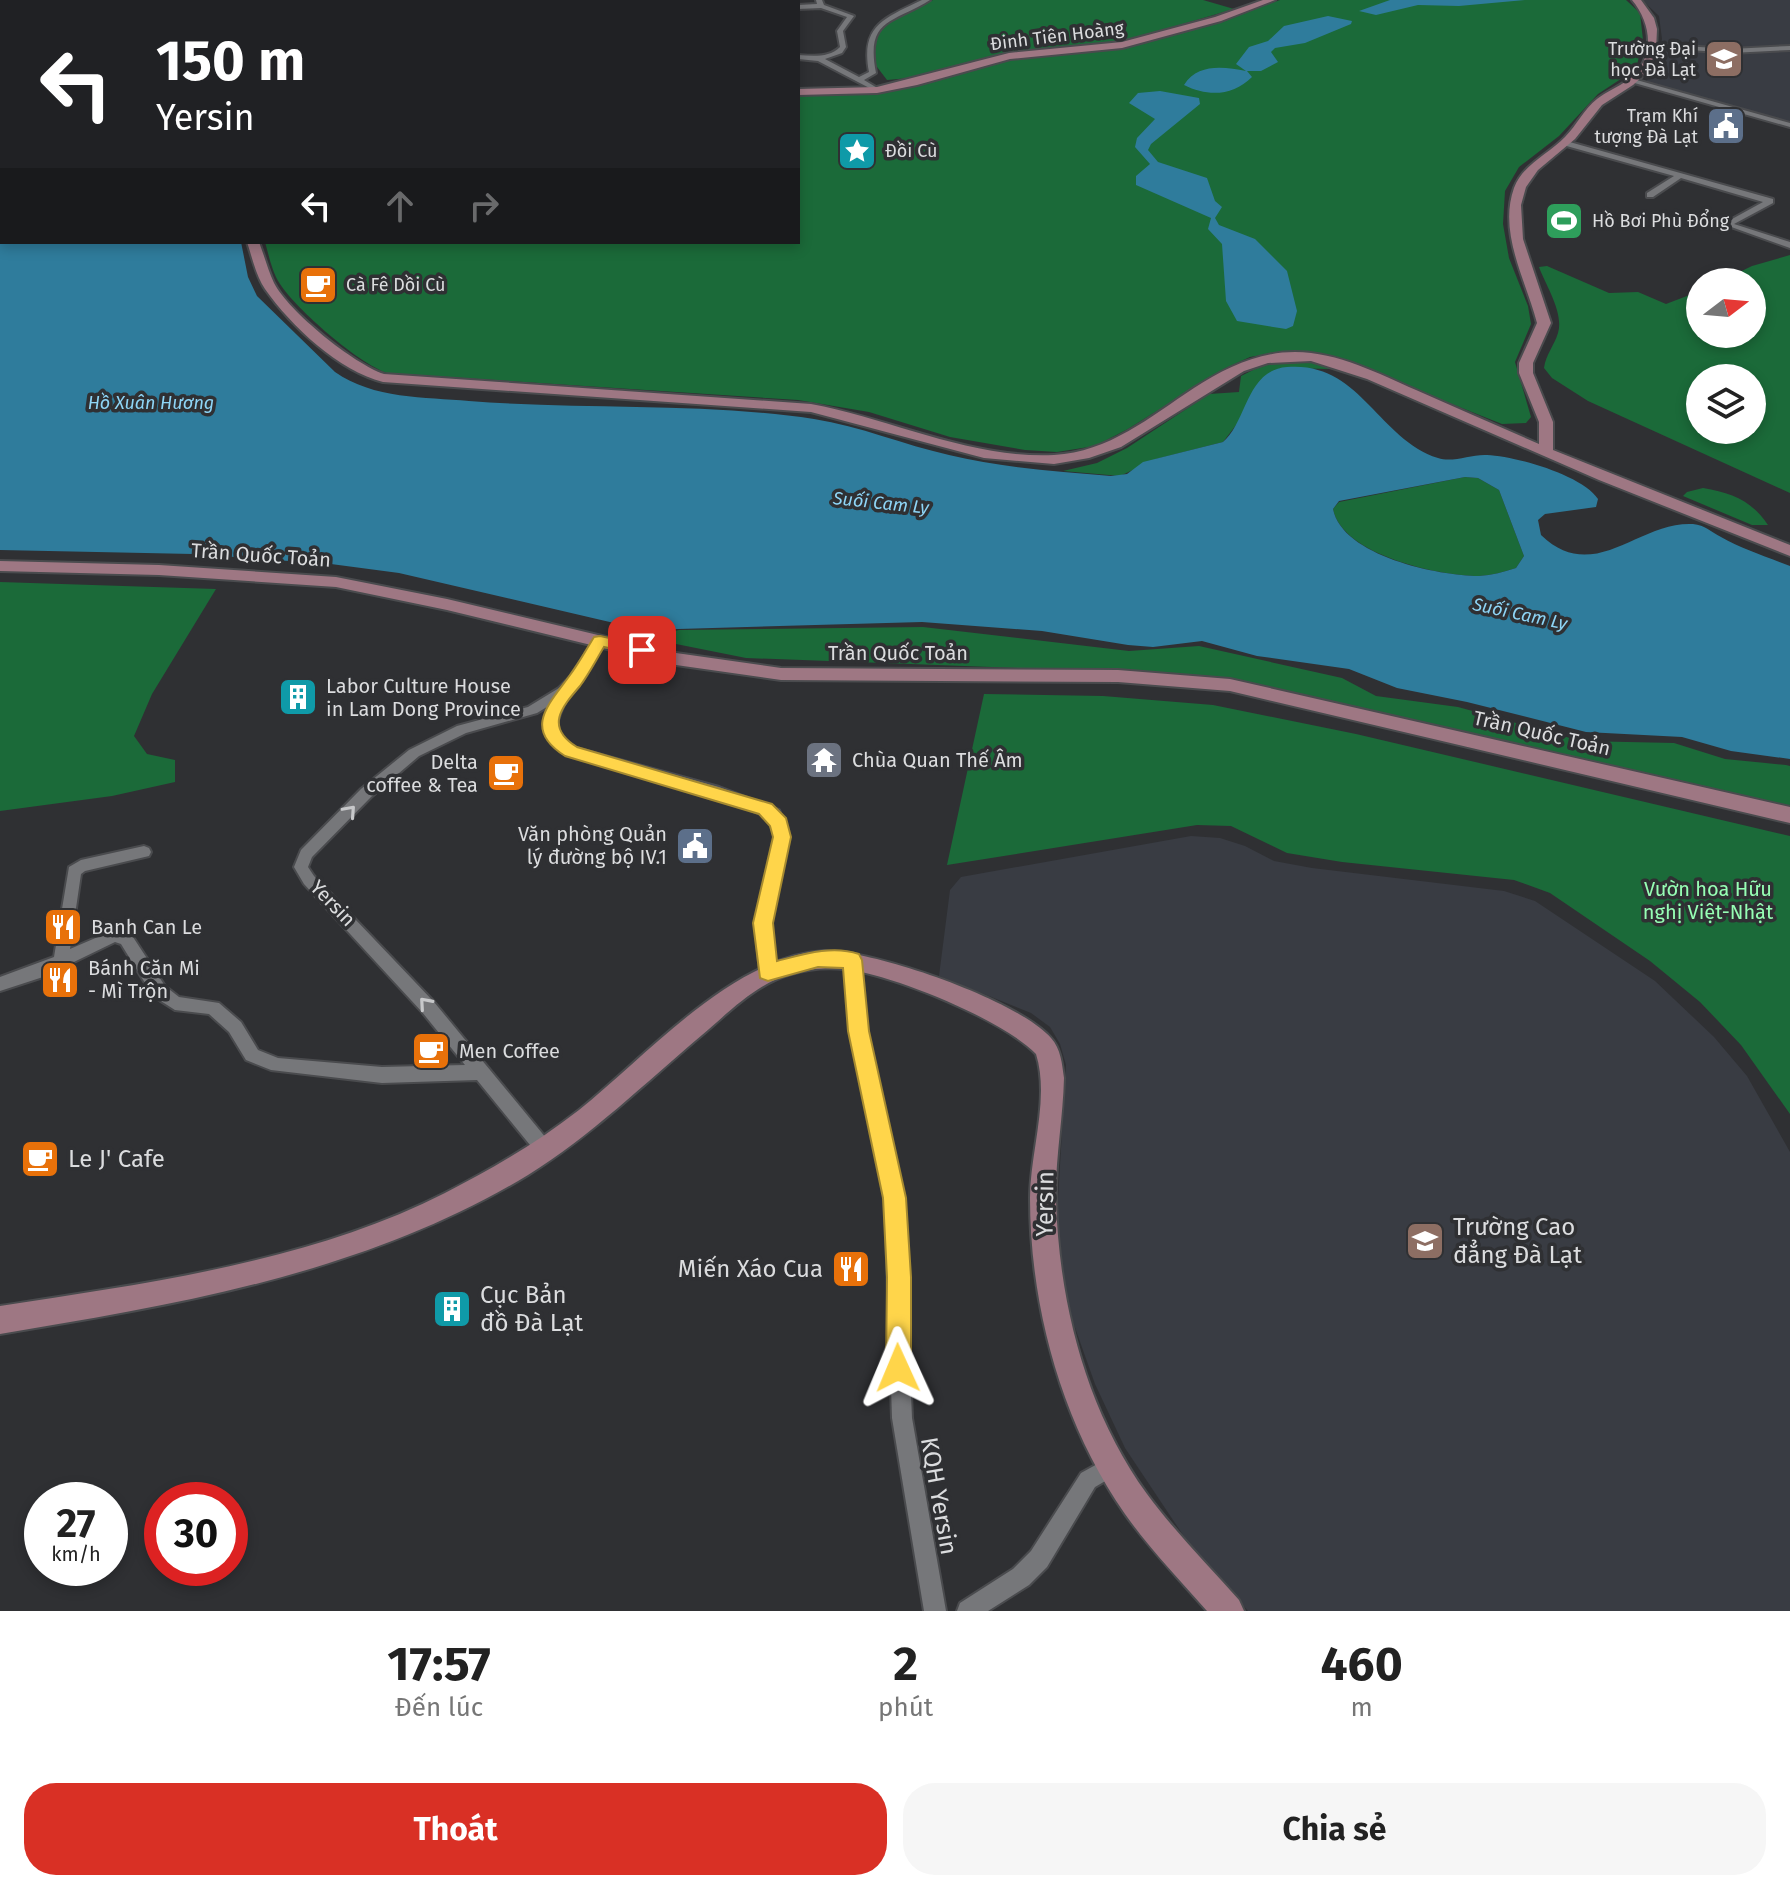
<!DOCTYPE html>
<html lang="vi">
<head>
<meta charset="utf-8">
<style>
	:root { --surface:#fff; --page:#f6f6f6; --text:#222; --muted:#767676; --accent:#d93025 }
	body { margin:0; font-family:"Fira Sans",sans-serif; background:var(--page); color:var(--text); height:100vh; display:flex; flex-direction:column; font-size:30px; white-space:nowrap }
	* { box-sizing:border-box; margin:0 }
	p { font-size:26px; color:var(--muted) }
	.icon { flex:none; width:44px; height:44px; fill:none; stroke:currentColor; stroke-width:2; stroke-linecap:round; stroke-linejoin:round }
	.map { position:relative; height:1611px; overflow:hidden }
	.details { display:flex; flex-direction:column; background:var(--surface); flex:1 }
	.details>* { flex:none }
	.guide { position:absolute; left:0px; top:0px; width:800px; height:244px; box-shadow:0 4px 12px #0003; background:#202124; color:#fff; overflow:hidden }
	.needle { width:52px; rotate:74deg }
	.tools { position:absolute; left:1686px; top:268px; display:grid; gap:16px }
	.tools a { display:grid; place-items:center; width:80px; height:80px; border-radius:50%; background:var(--surface); box-shadow:0 4px 12px #0003; font-size:40px }
	.speed { position:absolute; left:24px; top:1482px; display:flex; gap:16px; font-size:40px; font-weight:700; text-align:center }
	.speed>* { display:grid; place-content:center; width:104px; height:104px; border-radius:50%; background:var(--surface); box-shadow:0 4px 12px #0003; line-height:1 }
	.speed small { font-size:20px; font-weight:400 }
	.speed .limit { border:12px solid #d22; background:#fff; color:#111 }
	.pin { position:absolute; display:grid; place-items:center; width:68px; height:68px; color:#fff; margin:-34px; border-radius:16px; box-shadow:0 4px 12px #0006 }
	.me { position:absolute; width:88px; margin:-44px; rotate:359deg; stroke-linejoin:round; filter:drop-shadow(0 0 6px #0008) }
	.turn { display:flex; align-items:center; gap:28px; height:168px; padding:0 24px; font-size:36px }
	.turn .icon { width:104px; height:104px; stroke-width:2.5 }
	.turn b { display:block; font-size:56px; line-height:68px }
	.lanes { display:flex; align-items:center; height:76px; padding:0 24px; background:#0003; justify-content:center; gap:40px; direction:ltr }
	.lanes .off { opacity:.35 }
	.eta { display:flex; justify-content:space-evenly; align-items:center; height:136px; text-align:center }
	.eta b { font-size:48px; font-weight:700; line-height:56px }
	.action { display:flex; gap:16px; margin-top:auto; padding:16px 24px }
	.action a { flex:1; height:92px; border-radius:32px; background:var(--accent); color:#fff; font-size:32px; font-weight:700; line-height:92px; text-align:center }
	.action a+a { background:var(--page); color:var(--text) }
	.map>svg:first-child { display:block }
</style>
</head>
<body>
<div class="map">
<svg width="1790" height="1611" viewBox="0 0 1790 1611">
	<rect width="100%" height="100%" fill="#2f3033"/>
	<!-- built -->
	<path fill="#393c43" d="M 1642,0 L 1790,0 L 1790,122 L 1646,82 L 1658,63 L 1662,39 L 1659,16 Z
		M 1191,836 L 1220,838 L 1245,846 L 1274,861 L 1312,868 L 1504,891 L 1535,901 L 1655,981 L 1714,1037 L 1747,1076 L 1790,1152 L 1790,1611 L 1248,1611 L 1191,1547 L 1125,1448 L 1095,1384 L 1073,1322 L 1061,1268 L 1057,1215 L 1066,1065 L 1060,1044 L 1050,1027 L 1031,1013 L 939,976 L 950,890 L 961,877 Z"/>
	<!-- green -->
	<path fill="#1b6a39" fill-rule="evenodd" d="M 933,0 L 1203,0 L 1234,9 L 1125,41 L 1015,52 L 921,77 L 887,80 L 874,63 L 874,38 L 889,22 Z
		M 1280,0 L 1626,0 L 1640,13 L 1643,40 L 1636,69 L 1598,94 L 1559,136 L 1519,167 L 1505,191 L 1503,224 L 1509,258 L 1528,306 L 1531,324 L 1515,362 L 1531,417 L 1526,423 L 1502,424 L 1361,368 L 1306,353 L 1286,351 L 1250,357 L 1226,368 L 1128,429 L 1095,446 L 1057,452 L 1025,450 L 950,437 L 869,412 L 798,400 L 387,373 C 358,363 297,310 280,284 C 272,272 269,256 265,242 L 798,242 L 798,95 L 875,94 L 1012,59 L 1124,47 L 1208,25 Z
		M 1790,255 L 1790,493 L 1588,401 L 1552,378 L 1544,368 C 1546,354 1554,346 1558,333 C 1564,313 1546,286 1539,267 L 1547,266 L 1609,293 L 1638,292 L 1666,304 L 1700,291 L 1700,334 L 1752,334 L 1752,282 L 1719,282 L 1752,266 ZM 1700,378 L 1752,378 L 1752,430 L 1700,430 Z
		M 1285,361 L 1316,363 L 1333,369 L 1280,368 L 1223,442 L 1156,459 L 1120,476 L 1063,471 L 1097,463 L 1127,448 L 1209,394 L 1239,392 L 1241,376 L 1263,365 Z
		M 1465,477 L 1478,478 L 1499,490 L 1524,556 L 1516,568 C 1504,572 1492,575 1479,576 C 1439,576 1342,555 1333,509 L 1339,502 Z
		M 1703,488 C 1732,493 1751,500 1768,525 L 1752,525 L 1683,496 L 1687,492 Z
		M 0,582 L 216,589 L 152,694 L 134,736 L 147,754 L 175,760 L 175,782 L 112,796 L 0,811 Z
		M 923,627 L 1129,651 L 1199,646 L 1342,678 L 1376,696 L 1458,707 L 1581,741 L 1674,743 L 1725,759 L 1786,765 L 1790,766 L 1790,814 L 1150,673 L 746,658 L 646,638 L 679,630 Z
		M 984,694 L 1103,696 L 1213,705 L 1356,734 L 1790,836 L 1790,1114 L 1741,1045 L 1700,1002 L 1650,961 L 1550,893 L 1514,880 L 1342,862 L 1287,853 L 1231,826 L 1197,825 L 947,865 Z"/>
	<!-- water -->
	<path fill="#2f7c9c" fill-rule="evenodd" d="M 0,0 L 179,2 L 2,2 L 2,242 L 241,242 L 248,277 L 257,296 L 335,372 C 373,399 425,397 469,401 C 584,410 700,402 814,419 C 860,426 904,445 949,455 C 1002,468 1057,471 1111,476 L 1127,474 L 1143,462 L 1223,442 C 1247,422 1246,370 1287,367 C 1360,361 1377,438 1438,458 C 1453,463 1471,454 1487,455 C 1515,456 1582,475 1598,499 L 1596,507 L 1545,514 L 1538,520 L 1541,535 C 1594,586 1638,521 1693,524 C 1705,525 1711,532 1721,537 C 1742,549 1767,557 1790,566 L 1790,759 L 1731,751 L 1682,737 L 1586,732 L 1467,702 L 1397,688 L 1349,669 L 1257,656 L 1202,641 L 1153,647 L 1128,645 L 1042,631 L 922,622 L 644,630 L 399,573 L 331,564 L 193,554 L 0,550 ZM 1465,477 L 1478,478 L 1499,490 L 1524,556 L 1516,568 C 1504,572 1492,575 1479,576 C 1439,576 1342,556 1333,509 L 1339,501 Z
		M 1390,0 L 1525,0 L 1459,6 L 1418,5 L 1376,15 L 1359,11 Z
		M 1328,16 L 1352,21 L 1351,24 L 1305,43 L 1275,48 L 1271,52 L 1278,62 L 1261,71 L 1247,71 L 1252,77 C 1233,96 1208,97 1184,85 C 1198,63 1224,67 1246,71 L 1236,64 L 1249,47 L 1268,41 L 1284,26 Z
		M 1160,91 L 1199,98 L 1200,104 L 1151,144 L 1148,150 L 1158,162 L 1207,178 L 1215,201 L 1222,207 L 1215,218 L 1219,225 L 1255,239 L 1287,271 L 1297,311 L 1293,326 L 1286,329 L 1237,321 L 1226,301 L 1222,244 L 1208,229 L 1211,218 L 1136,185 L 1136,176 L 1150,164 L 1135,147 L 1137,138 L 1155,119 L 1129,103 L 1138,93 Z"/>
	<g fill="none" stroke-linecap="round" stroke-linejoin="round">
		<!-- street casing -->
		<g stroke="#4a4b4e" stroke-width="4">
			<path id="street" d="M 637,0 L 643,0 L 636,2 Z
				M 816,0 L 822,0 L 824,5 L 854,16 L 843,31 L 846,47 L 842,53 L 825,59 L 859,77 L 869,72 C 860,25 885,18 922,0 L 930,0 C 894,23 865,18 876,73 L 864,80 L 879,89 L 877,92 L 818,61 L 798,59 L 798,55 C 813,56 829,58 840,47 L 837,31 L 847,17 L 821,8 L 798,9 L 798,5 L 817,4 Z
				M 1652,44 L 1731,49 L 1790,46 L 1790,50 L 1731,53 L 1650,47 Z
				M 1633,79 L 1790,123 L 1790,127 L 1631,82 Z
				M 1566,141 L 1773,199 L 1773,203 L 1734,224 L 1790,242 L 1790,248 L 1723,224 L 1763,202 L 1681,178 L 1653,197 L 1647,197 L 1647,193 L 1674,176 L 1563,145 L 1563,141 Z
				M 600,637 L 606,641 C 594,660 552,711 558,730 C 561,739 570,744 576,748 L 719,787 L 779,810 L 789,837 L 771,923 L 776,972 L 774,977 L 768,979 L 762,977 L 760,972 L 755,923 L 775,837 L 768,817 L 715,796 L 567,755 C 548,742 539,728 550,705 L 537,713 L 466,733 L 419,756 L 371,797 L 312,857 L 308,867 L 314,876 L 434,1002 L 551,1144 L 554,1150 L 551,1156 L 545,1158 L 539,1156 L 477,1080 L 382,1083 L 271,1070 L 246,1060 L 229,1032 L 209,1014 L 175,1010 L 153,996 L 121,944 L 115,942 L 43,977 L 0,991 L 0,977 L 54,957 L 69,867 L 81,860 L 144,846 L 149,848 L 151,852 L 149,856 L 85,871 L 81,874 L 70,949 L 114,930 L 131,934 L 165,986 L 179,997 L 219,1003 L 241,1022 L 258,1050 L 278,1058 L 382,1067 L 465,1065 L 422,1012 L 304,884 L 294,867 L 301,850 L 361,789 L 409,750 L 457,726 L 528,707 L 559,688 L 569,678 L 596,638 Z
				M 852,953 L 857,955 L 860,960 L 866,1031 L 903,1198 L 912,1418 L 946,1611 L 924,1611 L 892,1418 L 885,1198 L 850,1031 L 844,960 L 847,955 Z
				M 1112,1456 L 1119,1459 L 1122,1466 L 1119,1473 L 1095,1487 L 1047,1567 L 1029,1585 L 988,1611 L 957,1611 L 960,1603 L 1013,1569 L 1031,1551 L 1081,1473 Z"/>
		</g>
		<!-- secondary casing -->
		<g stroke="#4a4b4e" stroke-width="4">
			<path id="secondary" d="M 230,0 L 238,0 L 239,2 L 231,2 Z
				M 1263,0 L 1275,0 L 1221,21 L 1122,48 L 1010,59 L 917,85 L 877,93 L 798,95 L 798,89 L 877,87 L 1009,53 L 1122,42 L 1215,17 Z
				M 1632,0 L 1641,0 L 1654,18 L 1657,29 L 1656,51 L 1647,72 L 1633,85 L 1602,105 L 1575,139 L 1538,170 L 1526,187 L 1521,205 L 1523,239 L 1551,323 L 1533,363 L 1533,373 L 1553,422 L 1553,450 L 1790,545 L 1790,556 L 1599,480 L 1367,379 L 1311,361 L 1268,363 L 1244,371 L 1121,447 L 1089,458 L 1054,464 L 984,458 L 811,412 L 383,382 C 339,371 291,326 265,289 C 256,276 252,257 247,242 L 259,242 C 264,255 268,270 274,283 C 289,312 354,364 384,374 L 811,404 C 891,419 971,459 1054,455 C 1109,452 1150,417 1194,388 C 1225,368 1258,352 1295,352 C 1338,352 1379,374 1416,390 C 1457,408 1498,426 1539,444 L 1539,422 L 1519,373 L 1519,363 L 1537,323 C 1526,280 1498,233 1514,188 C 1523,164 1549,154 1565,137 C 1577,125 1584,109 1597,99 C 1606,92 1618,87 1628,80 C 1656,59 1652,24 1632,0 Z
				M 0,561 L 159,565 L 336,577 L 447,599 L 669,652 L 781,668 L 1118,670 L 1230,679 L 1790,807 L 1790,823 L 1230,691 L 1118,682 L 781,680 L 669,664 L 447,610 L 336,587 L 159,575 L 0,571 Z
				M 824,951 C 874,950 1018,1000 1051,1038 C 1061,1049 1062,1064 1064,1078 C 1063,1119 1055,1160 1056,1200 C 1059,1303 1086,1410 1147,1494 C 1175,1532 1208,1565 1239,1600 L 1244,1611 L 1207,1611 C 1179,1579 1149,1548 1125,1514 C 1062,1424 1030,1307 1030,1198 C 1030,1152 1050,1099 1036,1054 C 1002,1019 893,975 845,969 C 827,967 807,969 791,974 C 757,983 728,1013 702,1035 C 645,1083 591,1136 528,1175 C 368,1272 182,1304 0,1334 L 0,1306 C 149,1283 309,1262 445,1193 C 492,1169 538,1142 579,1110 C 648,1055 733,956 824,951 Z"/>
		</g>
		<!-- street -->
		<use href="#street" fill="#76777a" fill-rule="evenodd"/>
		<!-- secondary -->
		<use href="#secondary" fill="#9e7783" fill-rule="evenodd"/>
	</g>
	<!-- one-way arrows -->
	<defs><path id="oneway-chevron" d="M-2-3.5L2.5 0L-2 3.5" fill="none" stroke-width="1.6" stroke-linecap="round" stroke-linejoin="round" transform="scale(2)"/></defs>
	<g stroke="#c7c8ca">
		<use href="#oneway-chevron" transform="translate(350 811) rotate(-48)"/>
		<use href="#oneway-chevron" transform="translate(425 1003) rotate(-131)"/>
	</g>
	<!-- route -->
	<path fill="#ffd54a" stroke="#a68a30" stroke-width="2" d="M 600,636 L 648,646 L 650,650 L 642,656 L 604,647 C 596,660 589,674 580,686 C 561,708 545,727 577,747 L 772,804 L 786,818 L 791,837 L 773,923 L 777,961 C 804,954 832,945 859,954 L 862,960 L 869,1031 L 906,1198 L 911,1277 L 911,1368 L 907,1377 L 898,1381 L 889,1377 L 886,1368 L 887,1277 L 883,1198 L 848,1031 L 843,968 L 818,967 L 768,981 L 760,978 L 753,923 L 773,837 L 770,826 L 759,814 L 565,756 C 522,729 549,704 570,675 C 579,663 586,650 594,637 Z"/>
	<!-- icons -->
	<defs>
		<g id="university-square" transform="scale(2)"><rect x="-9" y="-9" width="18" height="18" rx="4" fill="#8d6e63" stroke="#2f3033"/><path d="M0-5L7-2L0 1L-7-2ZM-4 1L0 2.5L4 1V4Q0 6-4 4Z" fill="#fff"/></g>
		<g id="civic-square" transform="scale(2)"><rect x="-9" y="-9" width="18" height="18" rx="4" fill="#5c6f8a" stroke="#2f3033"/><path d="M-.6-6.5H3V-4.5H.6V-3L4-1V1h2V6H-6V1h2V-1L-.6-3ZM-1.2 2.5V6h2.4V2.5Z" fill="#fff"/></g>
		<g id="sight-square" transform="scale(2)"><rect x="-9" y="-9" width="18" height="18" rx="4" fill="#0f9aa8" stroke="#2f3033"/><path d="M0-6L1.8-2.2L6-1.7L2.9 1.2L3.7 5.4L0 3.3L-3.7 5.4L-2.9 1.2L-6-1.7L-1.8-2.2Z" fill="#fff"/></g>
		<g id="stadium-square" transform="scale(2)"><rect x="-9" y="-9" width="18" height="18" rx="4" fill="#2e9e5b" stroke="#2f3033"/><path d="M0-5a6.5 5 0 1 0 0 10a6.5 5 0 1 0 0-10ZM-3.5-1.8h7v3.6h-7Z" fill="#fff"/></g>
		<g id="cafe-square" transform="scale(2)"><rect x="-9" y="-9" width="18" height="18" rx="4" fill="#e8710a" stroke="#2f3033"/><path d="M-5.5-4.5H6V0H3Q3 3.5 0 3.5H-2.5Q-5.5 3.5-5.5 0ZM3-3.2v2h1.7v-2ZM-6 4.5H4V6H-6Z" fill="#fff"/></g>
		<g id="building-square" transform="scale(2)"><rect x="-9" y="-9" width="18" height="18" rx="4" fill="#0f9aa8" stroke="#2f3033"/><path d="M-4-6H4V6H1V3H-1V6H-4ZM-2.5-4.3h1.7v1.8h-1.7ZM.8-4.3h1.7v1.8H.8ZM-2.5-1h1.7V.8h-1.7ZM.8-1h1.7V.8H.8Z" fill="#fff"/></g>
		<g id="temple-square" transform="scale(2)"><rect x="-9" y="-9" width="18" height="18" rx="4" fill="#6b7280" stroke="#2f3033"/><path d="M0-6L5-2H3V0L6.5 2.5H4V6H1.5V3h-3V6H-4V2.5H-6.5L-3 0V-2H-5Z" fill="#fff"/></g>
		<g id="restaurant-square" transform="scale(2)"><rect x="-9" y="-9" width="18" height="18" rx="4" fill="#e8710a" stroke="#2f3033"/><path d="M-5-6h1v4h1v-4h1v4h1v-4h1v5L-1.5 .5V6h-2V.5L-5-1ZM5-6V6H3V1.5H1.5Q1.5-4 5-6Z" fill="#fff"/></g>
	</defs>
	<g fill-rule="evenodd">
		<use href="#university-square" x="1724" y="59"/>
		<use href="#civic-square" x="1726" y="126"/>
		<use href="#sight-square" x="857" y="151"/>
		<use href="#stadium-square" x="1564" y="221"/>
		<use href="#cafe-square" x="318" y="285"/>
		<use href="#building-square" x="298" y="697"/>
		<use href="#temple-square" x="824" y="760"/>
		<use href="#cafe-square" x="506" y="773"/>
		<use href="#civic-square" x="695" y="846"/>
		<use href="#restaurant-square" x="63" y="927"/>
		<use href="#restaurant-square" x="60" y="980"/>
		<use href="#cafe-square" x="431" y="1051"/>
		<use href="#cafe-square" x="40" y="1159"/>
		<use href="#university-square" x="1425" y="1241"/>
		<use href="#restaurant-square" x="851" y="1269"/>
		<use href="#building-square" x="452" y="1309"/>
	</g>
	<g text-anchor="middle" dominant-baseline="central" stroke-width="7" stroke-linejoin="round" paint-order="stroke">
		<!-- far-street labels -->
		<g font-size="18" fill="#dbdcde" stroke="#2f3033">
			<text transform="translate(1057 36) rotate(-7)">Đinh Tiên Hoàng</text>
		</g>
		<!-- far-poi labels -->
		<g font-size="18" fill="#dbdcde" stroke="#2f3033" text-anchor="start">
			<text x="1696" y="49" text-anchor="end">Trường Đại<tspan x="1696" dy="21">học Đà Lạt</tspan></text>
			<text x="1698" y="116" text-anchor="end">Trạm Khí<tspan x="1698" dy="21">tượng Đà Lạt</tspan></text>
			<text x="885" y="151">Đồi Cù</text>
			<text x="1592" y="221">Hồ Bơi Phù Đổng</text>
			<text x="346" y="285">Cà Fê Dồi Cù</text>
		</g>
		<!-- far-water labels -->
		<g font-size="18" font-style="italic" fill="#8ed5f6" stroke="#2f3033">
			<text x="151" y="403">Hồ Xuân Hương</text>
			<text transform="translate(881 503) rotate(6)">Suối Cam Ly</text>
			<text transform="translate(1520 614) rotate(12)">Suối Cam Ly</text>
		</g>
		<!-- street labels -->
		<g font-size="20" fill="#dbdcde" stroke="#2f3033">
			<text transform="translate(261 555) rotate(4)">Trần Quốc Toản</text>
			<text x="898" y="653">Trần Quốc Toản</text>
			<text transform="translate(1542 733) rotate(13)">Trần Quốc Toản</text>
			<text transform="translate(333 903) rotate(46)">Yersin</text>
		</g>
		<!-- poi labels -->
		<g font-size="20" fill="#dbdcde" stroke="#2f3033" text-anchor="start">
			<text x="326" y="686">Labor Culture House<tspan x="326" dy="23">in Lam Dong Province</tspan></text>
			<text x="852" y="760">Chùa Quan Thế Âm</text>
			<text x="478" y="762" text-anchor="end">Delta<tspan x="478" dy="23">coffee &amp; Tea</tspan></text>
			<text x="667" y="834" text-anchor="end">Văn phòng Quản<tspan x="667" dy="23">lý đường bộ IV.1</tspan></text>
			<text x="91" y="927">Banh Can Le</text>
			<text x="88" y="968">Bánh Căn Mi<tspan x="88" dy="23">- Mì Trộn</tspan></text>
			<text x="459" y="1051">Men Coffee</text>
		</g>
		<!-- park labels -->
		<g font-size="20" fill="#96feb4" stroke="#2f3033">
			<text x="1708" y="889">Vườn hoa Hữu<tspan x="1708" dy="23">nghị Việt-Nhật</tspan></text>
		</g>
		<!-- near-poi labels -->
		<g font-size="24" fill="#dbdcde" stroke="#2f3033" text-anchor="start">
			<text x="68" y="1159">Le J' Cafe</text>
			<text x="1453" y="1227">Trường Cao<tspan x="1453" dy="28">đẳng Đà Lạt</tspan></text>
			<text x="823" y="1269" text-anchor="end">Miến Xáo Cua</text>
			<text x="480" y="1295">Cục Bản<tspan x="480" dy="28">đồ Đà Lạt</tspan></text>
		</g>
		<!-- near-street labels -->
		<g font-size="24" fill="#dbdcde" stroke="#2f3033">
			<text transform="translate(1045 1204) rotate(-89)">Yersin</text>
			<text transform="translate(939 1496) rotate(80)">KQH Yersin</text>
		</g>
	</g>
</svg>
<div class="tools">
<a><svg class="needle" viewBox="-14 -14 28 28"><path d="M0-13l5 13h-10z" fill="#e53935"/><path d="M0 13l5-13h-10z" fill="#767676"/></svg></a>
<a><svg class="icon" aria-label="layers" viewBox="0 0 24 24"><path d="M12 4l9 5-9 5-9-5zM3 14l9 5 9-5"/></svg></a>
</div>
<div class="speed"><div>27<small>km/h</small></div><div class="limit">30</div></div>
<div class="pin" style="left:642px;top:650px;background:#d93025"><svg class="icon" aria-label="arrive" viewBox="0 0 24 24"><path d="M6 21V4h12l-3 4 3 4H6"/></svg></div>
<svg class="me" style="left:898px;top:1368px" viewBox="-20 -20 40 40"><path d="M0-17L14 15 0 8-14 15z" fill="#ffd54a" stroke="#fff" stroke-width="4"/></svg>
<div class="guide">
<div class="turn"><svg class="icon" aria-label="left" viewBox="0 0 24 24"><path d="M17 20v-9H6M10 6l-5 5 5 5"/></svg><div><b>150 m</b>Yersin</div></div>
<div class="lanes"><svg class="icon" aria-label="left" viewBox="0 0 24 24"><path d="M17 20v-9H6M10 6l-5 5 5 5"/></svg><svg class="icon off" aria-label="ahead" viewBox="0 0 24 24"><path d="M12 20V5M6 11l6-6 6 6"/></svg><svg class="icon off" aria-label="right" viewBox="0 0 24 24"><path d="M7 20v-9h11M14 6l5 5-5 5"/></svg></div>
</div>
</div>
<section class="details">
<div class="eta">
<div><b>17:57</b><p>Đến lúc</p></div>
<div><b>2</b><p>phút</p></div>
<div><b>460</b><p>m</p></div>
</div>
<div class="action"><a>Thoát</a><a>Chia sẻ</a></div>
</section>
</body>
</html>
